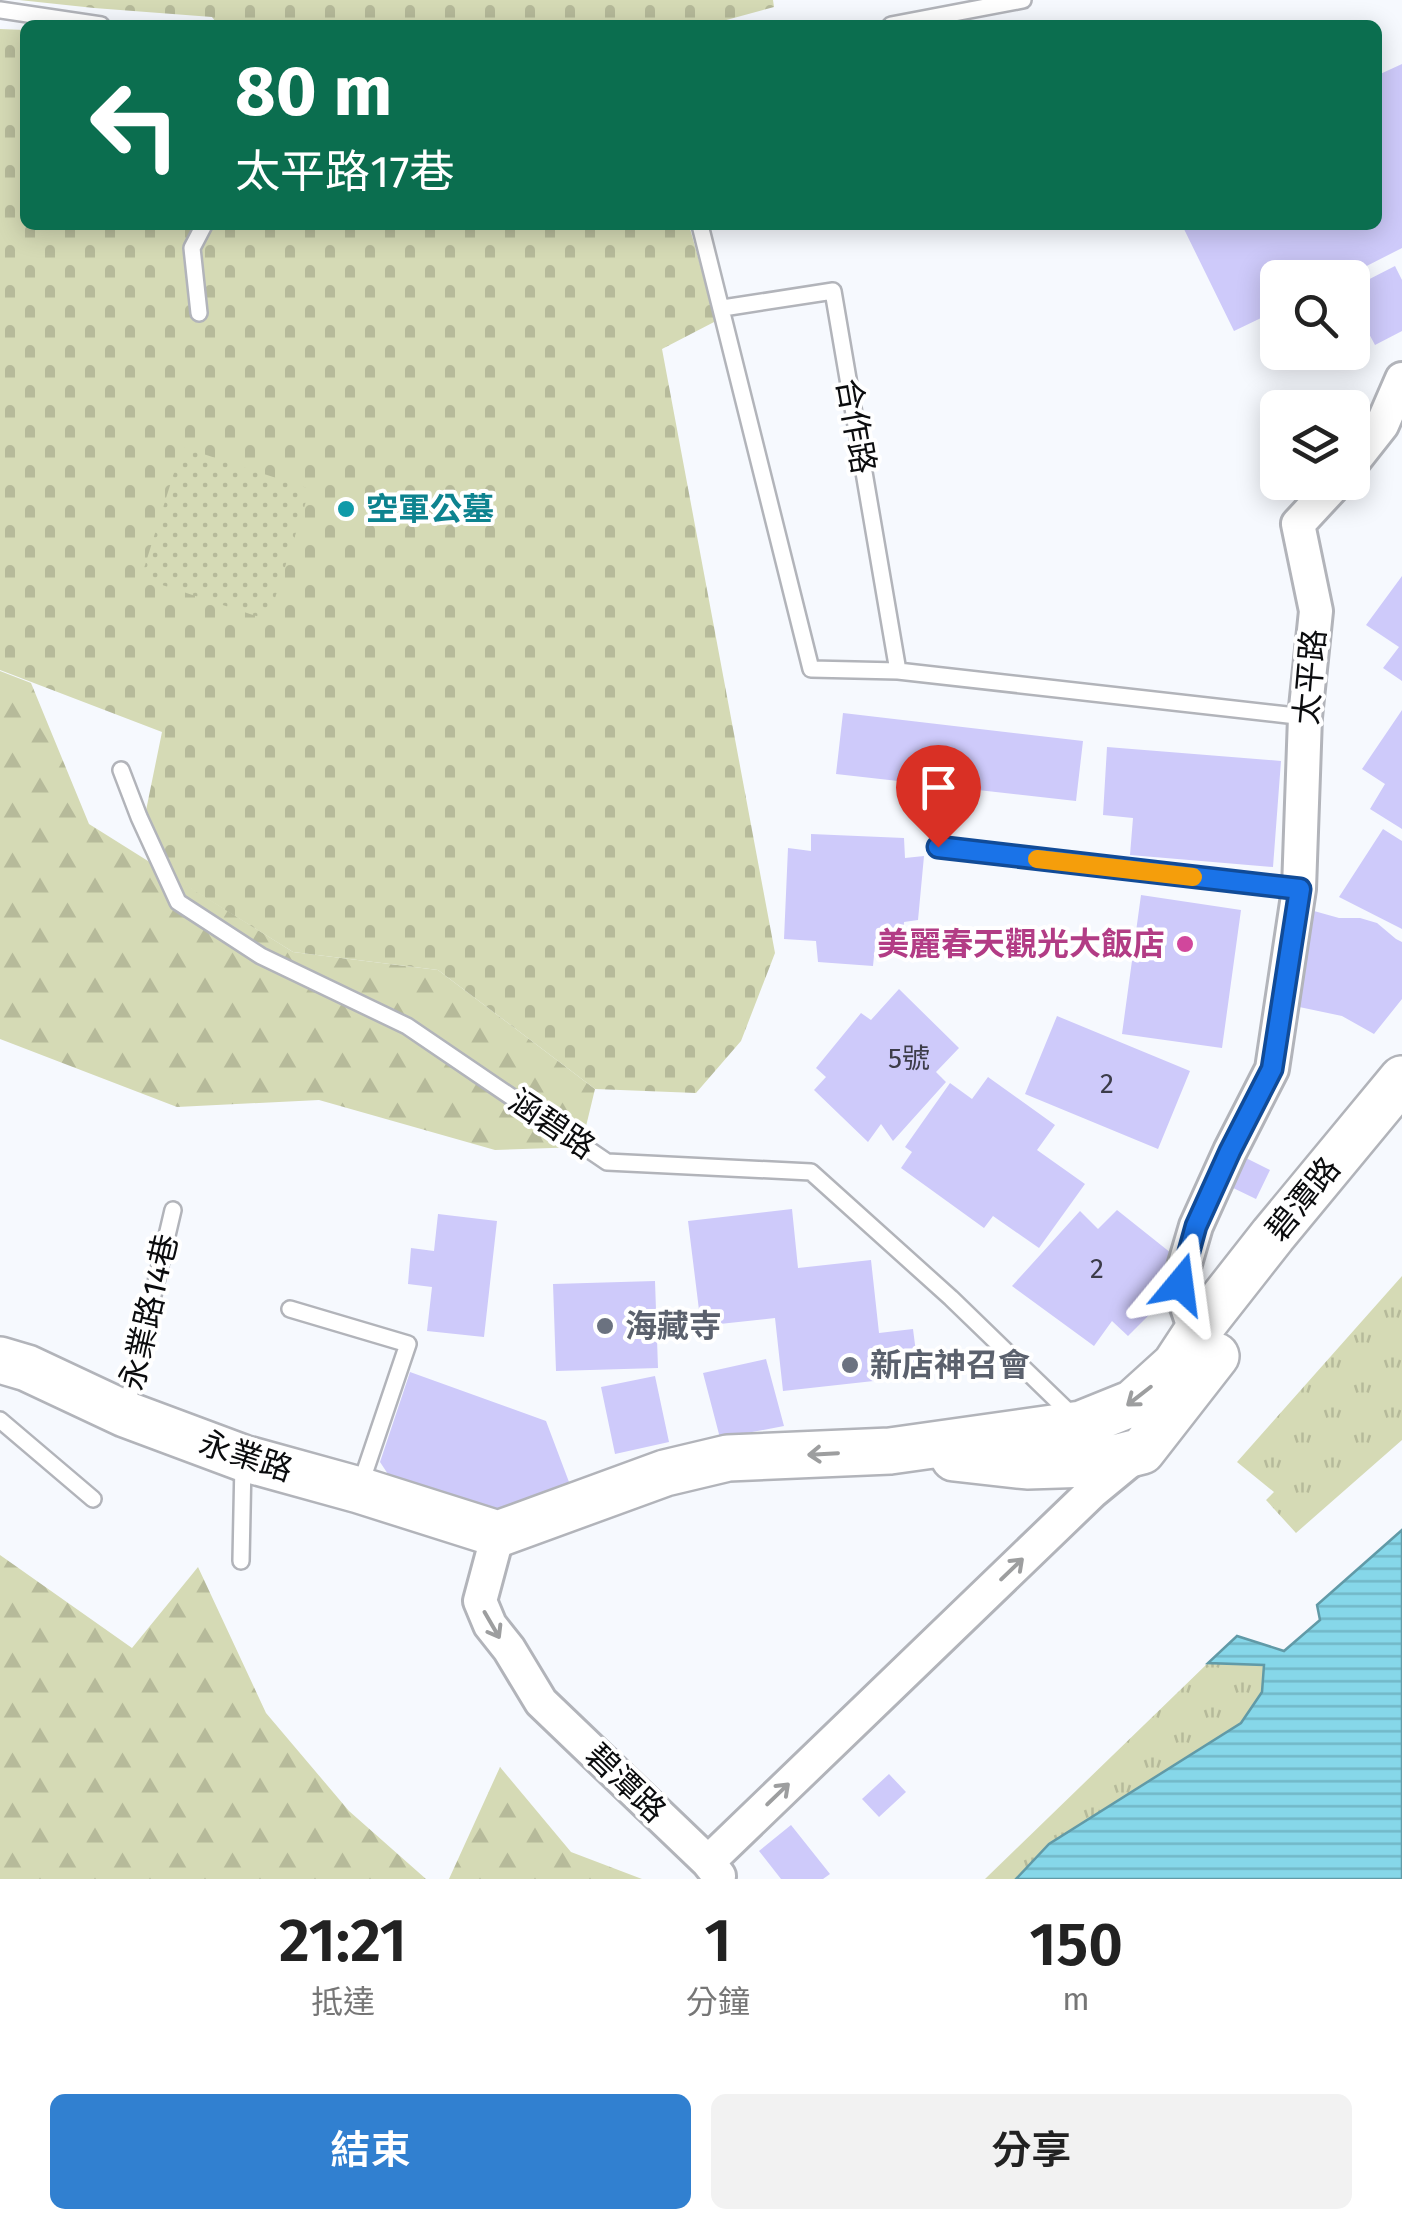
<!DOCTYPE html>
<html lang="zh-TW">
<head>
<meta charset="utf-8">
<style>
	:root { --surface:#fff; --page:#f2f2f2; --text:#222; --muted:#767676; --accent:#3180d0 }
	body { margin:0; font-family:"Fira Sans","Noto Sans TC",sans-serif; background:var(--page); color:var(--text); height:100vh; display:flex; flex-direction:column; font-size:38px; white-space:nowrap }
	* { box-sizing:border-box; margin:0 }
	p { font-size:32px; color:var(--muted) }
	.icon { flex:none; width:55px; height:55px; fill:none; stroke:currentColor; stroke-width:2; stroke-linecap:round; stroke-linejoin:round }
	.map { position:relative; height:1879px; overflow:hidden }
	.sheet { display:flex; flex-direction:column; background:var(--surface); flex:1 }
	.sheet>* { flex:none }
	.hud { position:absolute; left:20px; top:20px; width:1362px; height:210px; border-radius:15px; box-shadow:0 5px 25px #0003; background:#0b6e4f; color:#fff; overflow:hidden }
	.controls { position:absolute; left:1260px; top:260px; display:grid; gap:20px }
	.controls a { display:grid; place-items:center; width:110px; height:110px; border-radius:15px; background:var(--surface); box-shadow:0 5px 25px #0003; font-size:50px }
	.pin { position:absolute; display:grid; place-items:center; width:85px; height:85px; color:#fff; margin:-102px -42px; border-radius:50% 50% 50% 0; rotate:-45deg; box-shadow:0 0 10px #0007 }
	.pin .icon { rotate:45deg }
	.me { position:absolute; width:110px; margin:-55px; rotate:16deg; stroke-linejoin:round; filter:drop-shadow(0 0 8px #0008) }
	.turn { display:flex; align-items:center; gap:35px; height:210px; padding:0 50px; font-size:45px }
	.turn .icon { width:130px; height:130px; stroke-width:2.5 }
	.turn b { display:block; font-size:70px; line-height:85px }
	.eta { display:flex; justify-content:space-evenly; align-items:center; height:170px; text-align:center }
	.eta b { font-size:60px; font-weight:600; line-height:70px }
	.action { display:flex; gap:20px; margin-top:auto; padding:20px 50px }
	.action a { flex:1; height:115px; border-radius:15px; background:var(--accent); color:#fff; font-size:40px; font-weight:600; line-height:115px; text-align:center }
	.action a+a { background:var(--page); color:var(--text) }
	.map>svg:first-child { display:block }
</style>
</head>
<body>
<div class="map">
<svg width="1402" height="1879" viewBox="0 0 1402 1879">
	<defs>
		<pattern id="grass-tufts" width="24" height="20" patternUnits="userSpaceOnUse" patternTransform="scale(2.5)"><rect width="24" height="20" fill="#d5dab5"/><path d="M3 7l-1-3M5 7V3M7 7l1-3M15 17l-1-3M17 17v-4M19 17l1-3" fill="none" stroke="#b6ba9a"/></pattern>
		<pattern id="forest-firs" width="22" height="20" patternUnits="userSpaceOnUse" patternTransform="scale(2.5)"><rect width="22" height="20" fill="#d5dab5"/><path d="M5 1l3.5 6h-7zM16 11l3.5 6h-7z" fill="#b6ba9a"/></pattern>
		<pattern id="cemetery-stones" width="16" height="16" patternUnits="userSpaceOnUse" patternTransform="scale(2.5)"><rect width="16" height="16" fill="#d5dab5"/><path d="M2 7V4a2 2 0 0 1 4 0v3zM10 15v-3a2 2 0 0 1 4 0v3z" fill="#b6ba9a"/></pattern>
		<pattern id="park-dots" width="8" height="8" patternUnits="userSpaceOnUse" patternTransform="scale(2.5)"><rect width="8" height="8" fill="#d5dab5"/><path d="M2 2h.1M6 6h.1" fill="none" stroke="#b6ba9a" stroke-width="1.8" stroke-linecap="round"/></pattern>
		<pattern id="water-rules" width="6" height="5" patternUnits="userSpaceOnUse" patternTransform="scale(2.5)"><rect width="6" height="5" fill="#86d7e9"/><path d="M0 2.5h6" fill="none" stroke="#72b7c7"/></pattern>
	</defs>
	<rect width="100%" height="100%" fill="#f6f9fe"/>
	<!-- grass -->
	<path fill="url(#grass-tufts)" d="M 1402,1276 L 1402,1440 L 1296,1533 L 1266,1500 L 1274,1492 L 1237,1462 Z
		M 1208,1663 L 1264,1665 L 1262,1692 L 1241,1723 L 1049,1844 L 1016,1879 L 985,1879 Z"/>
	<!-- forest -->
	<path fill="url(#forest-firs)" d="M 0,671 L 31,683 L 89,824 L 293,952 L 438,970 L 595,1089 L 581,1147 L 495,1150 L 319,1100 L 177,1107 L 0,1039 Z
		M 0,1555 L 132,1648 L 198,1567 L 266,1713 L 349,1811 L 426,1879 L 0,1879 Z
		M 500,1767 L 571,1852 L 642,1879 L 449,1879 Z"/>
	<!-- cemetery -->
	<path fill="url(#cemetery-stones)" d="M 19,0 L 773,0 L 774,7 L 708,25 L 218,25 L 212,17 L 94,8 Z
		M 0,29 L 25,30 L 25,225 L 689,225 L 716,321 L 662,349 L 775,953 L 741,1041 L 696,1093 L 595,1089 L 438,970 L 293,952 L 177,880 L 141,835 L 162,732 L 0,670 Z"/>
	<!-- park -->
	<path fill="url(#park-dots)" d="M 182,447 L 310,489 L 268,620 L 141,578 Z"/>
	<!-- water -->
	<path fill="url(#water-rules)" stroke="#619aa7" stroke-width="2.5" d="M 1402,1530 L 1402,1879 L 1016,1879 L 1049,1844 L 1241,1723 L 1262,1692 L 1264,1665 L 1208,1663 L 1237,1636 L 1284,1651 L 1320,1620 L 1317,1605 Z"/>
	<!-- building -->
	<path fill="#cecafa" d="M 1402,64 L 1402,248 L 1343,278 L 1278,278 L 1278,310 L 1234,331 L 1182,225 L 1378,225 L 1378,75 Z
		M 1395,266 L 1402,280 L 1402,331 L 1375,345 L 1352,302 L 1352,288 Z
		M 1402,576 L 1402,681 L 1383,668 L 1399,647 L 1366,625 Z
		M 1402,710 L 1402,829 L 1370,809 L 1385,784 L 1362,769 Z
		M 843,713 L 1083,741 L 1076,801 L 836,774 Z
		M 1107,747 L 1281,761 L 1273,867 L 1130,855 L 1133,818 L 1103,815 Z
		M 1383,829 L 1402,841 L 1402,929 L 1339,897 Z
		M 811,834 L 904,838 L 905,858 L 924,856 L 918,920 L 904,922 L 903,936 L 876,936 L 873,966 L 818,962 L 816,941 L 784,939 L 788,848 L 811,851 Z
		M 1141,895 L 1241,910 L 1222,1048 L 1122,1034 Z
		M 1314,911 L 1339,918 L 1360,918 L 1377,923 L 1396,939 L 1402,942 L 1402,999 L 1374,1034 L 1342,1016 L 1285,1004 Z
		M 899,989 L 959,1048 L 936,1072 L 946,1082 L 893,1141 L 881,1124 L 868,1142 L 814,1090 L 826,1077 L 816,1068 L 861,1013 L 871,1020 Z
		M 1057,1016 L 1190,1071 L 1158,1149 L 1025,1094 Z
		M 988,1077 L 1055,1125 L 1037,1150 L 1085,1184 L 1039,1248 L 993,1216 L 984,1228 L 901,1168 L 912,1152 L 905,1147 L 950,1083 L 972,1099 Z
		M 1244,1157 L 1270,1170 L 1256,1199 L 1229,1186 Z
		M 792,1209 L 798,1268 L 871,1260 L 879,1333 L 913,1329 L 919,1376 L 783,1391 L 775,1318 L 701,1326 L 688,1221 Z
		M 1117,1210 L 1176,1257 L 1155,1279 L 1168,1296 L 1128,1336 L 1112,1321 L 1094,1346 L 1012,1286 L 1080,1211 L 1098,1229 Z
		M 438,1214 L 497,1221 L 484,1337 L 427,1331 L 432,1287 L 408,1284 L 411,1248 L 434,1251 Z
		M 655,1281 L 658,1368 L 556,1371 L 553,1284 Z
		M 766,1359 L 784,1426 L 720,1438 L 703,1373 Z
		M 410,1372 L 546,1421 L 569,1482 L 510,1526 L 403,1497 L 380,1462 Z
		M 655,1376 L 669,1442 L 615,1454 L 601,1387 Z
		M 889,1774 L 906,1792 L 879,1817 L 862,1799 Z
		M 791,1825 L 830,1874 L 823,1879 L 781,1879 L 759,1851 Z"/>
	<g fill="none" stroke-linecap="round" stroke-linejoin="round">
		<!-- lane casing -->
		<g stroke="#b2b4ba" stroke-width="20">
			<path id="lane" d="M 0,10 L 101,25
				M 891,25 L 1023,0
				M 700,225 L 811,669 L 898,671 L 1305,717
				M 723,308 L 833,291 L 898,671
				M 199,313 L 192,248 L 204,225
				M 121,770 L 139,817 L 178,902 L 261,956 L 407,1026 L 607,1162 L 811,1172 L 951,1298 L 1075,1418
				M 938,847 L 1299,889
				M 290,1309 L 408,1344 L 360,1486
				M 126,1410 L 173,1210
				M 0,1420 L 93,1499
				M 241,1561 L 243,1462"/>
		</g>
		<!-- street casing -->
		<g stroke="#b2b4ba" stroke-width="38">
			<path id="street" d="M 1352,463 L 1382,425 L 1402,379
				M 1196,1333 L 1179,1284 L 1196,1226 L 1230,1151 L 1272,1069 L 1299,889 L 1305,717 L 1316,611 L 1298,524 L 1337,482
				M 498,1534 L 480,1601 L 490,1625 L 509,1649 L 541,1702 L 708,1862 L 719,1876
				M 708,1862 L 1092,1492 L 1132,1459"/>
		</g>
		<!-- secondary casing -->
		<g stroke="#b2b4ba" stroke-width="50">
			<path id="secondary" d="M 0,1360 L 27,1368 L 125,1414 L 243,1458 L 359,1490 L 498,1534 L 665,1473 L 728,1458 L 890,1451 L 1081,1424 L 1133,1403 L 1175,1365 L 1196,1333 L 1273,1235 L 1402,1079
				M 954,1458 L 1027,1466 L 1091,1464 L 1142,1451 L 1216,1356"/>
		</g>
		<!-- lane -->
		<use href="#lane" stroke="#fff" stroke-width="15"/>
		<!-- street -->
		<use href="#street" stroke="#fff" stroke-width="32"/>
		<!-- secondary -->
		<use href="#secondary" stroke="#fff" stroke-width="45"/>
	</g>
	<!-- one-way arrows -->
	<defs><path id="oneway-shaft" d="M-6 0H5M1.5-3L5.5 0L1.5 3" fill="none" stroke-width="1.6" stroke-linecap="round" stroke-linejoin="round" transform="scale(2.5)"/></defs>
	<g stroke="#9d9e9f">
		<use href="#oneway-shaft" transform="translate(1139 1396) rotate(142)"/>
		<use href="#oneway-shaft" transform="translate(823 1454) rotate(177)"/>
		<use href="#oneway-shaft" transform="translate(1012 1569) rotate(-44)"/>
		<use href="#oneway-shaft" transform="translate(492 1625) rotate(60)"/>
		<use href="#oneway-shaft" transform="translate(778 1794) rotate(-44)"/>
	</g>
	<g fill="none" stroke-linecap="round" stroke-linejoin="round">
		<!-- route casing -->
		<g stroke="#114b97" stroke-width="25">
			<path id="route" d="M 938,847 L 1300,889 L 1272,1069 L 1230,1151 L 1196,1226 L 1180,1284"/>
		</g>
		<!-- route -->
		<use href="#route" stroke="#1a73e8" stroke-width="18"/>
		<!-- slow -->
		<path stroke="#f59e0b" stroke-width="18" d="M 1037,859 L 1193,877"/>
	</g>
	<!-- markers -->
	<circle fill="#0f9aa8" stroke="#fff" stroke-width="4" cx="346" cy="509" r="10"/>
	<circle fill="#d1479c" stroke="#fff" stroke-width="4" cx="1185" cy="944" r="10"/>
	<g fill="#6b7280" stroke="#fff" stroke-width="4">
		<circle cx="605" cy="1326" r="10"/>
		<circle cx="850" cy="1365" r="10"/>
	</g>
	<g text-anchor="middle" dominant-baseline="central" stroke-width="8" stroke-linejoin="round" paint-order="stroke">
		<!-- number labels -->
		<g font-size="28" fill="#3c3c49">
			<text x="909" y="1058">5號</text>
			<text x="1107" y="1083">2</text>
			<text x="1097" y="1268">2</text>
		</g>
		<!-- street labels -->
		<g font-size="32" fill="#0b0c0e" stroke="#fff">
			<text transform="translate(856 426) rotate(80)">合作路</text>
			<text transform="translate(1310 677) rotate(-85)">太平路</text>
			<text transform="translate(552 1124) rotate(34)">涵碧路</text>
			<text transform="translate(1303 1199) rotate(-51)">碧潭路</text>
			<text transform="translate(149 1312) rotate(-77)">永業路14巷</text>
			<text transform="translate(246 1456) rotate(18)">永業路</text>
			<text transform="translate(626 1783) rotate(44)">碧潭路</text>
		</g>
		<!-- culture labels -->
		<g font-size="32" font-weight="bold" fill="#0d838f" stroke="#fff" text-anchor="start">
			<text x="366" y="509">空軍公墓</text>
		</g>
		<!-- hotel labels -->
		<g font-size="32" font-weight="bold" fill="#b23c85" stroke="#fff" text-anchor="end">
			<text x="1165" y="944">美麗春天觀光大飯店</text>
		</g>
		<!-- worship labels -->
		<g font-size="32" font-weight="bold" fill="#5b616d" stroke="#fff" text-anchor="start">
			<text x="625" y="1326">海藏寺</text>
			<text x="870" y="1365">新店神召會</text>
		</g>
	</g>
</svg>
<div class="controls">
<a><svg class="icon" aria-label="search" viewBox="0 0 24 24"><circle cx="10" cy="10" r="6"/><path d="M15 15l6 6"/></svg></a>
<a><svg class="icon" aria-label="layers" viewBox="0 0 24 24"><path d="M12 4l9 5-9 5-9-5zM3 14l9 5 9-5"/></svg></a>
</div>
<div class="pin" style="left:938px;top:847px;background:#d93025"><svg class="icon" aria-label="arrive" viewBox="0 0 24 24"><path d="M6 21V4h12l-3 4 3 4H6"/></svg></div>
<svg class="me" style="left:1180px;top:1284px" viewBox="-20 -20 40 40"><path d="M0-17L14 15 0 8-14 15z" fill="#1a73e8" stroke="#fff" stroke-width="4"/></svg>
<div class="hud">
<div class="turn"><svg class="icon" aria-label="left" viewBox="0 0 24 24"><path d="M17 20v-9H6M10 6l-5 5 5 5"/></svg><div><b>80 m</b>太平路17巷</div></div>
</div>
</div>
<section class="sheet">
<div class="eta">
<div><b>21:21</b><p>抵達</p></div>
<div><b>1</b><p>分鐘</p></div>
<div><b>150</b><p>m</p></div>
</div>
<div class="action"><a>結束</a><a>分享</a></div>
</section>
</body>
</html>
